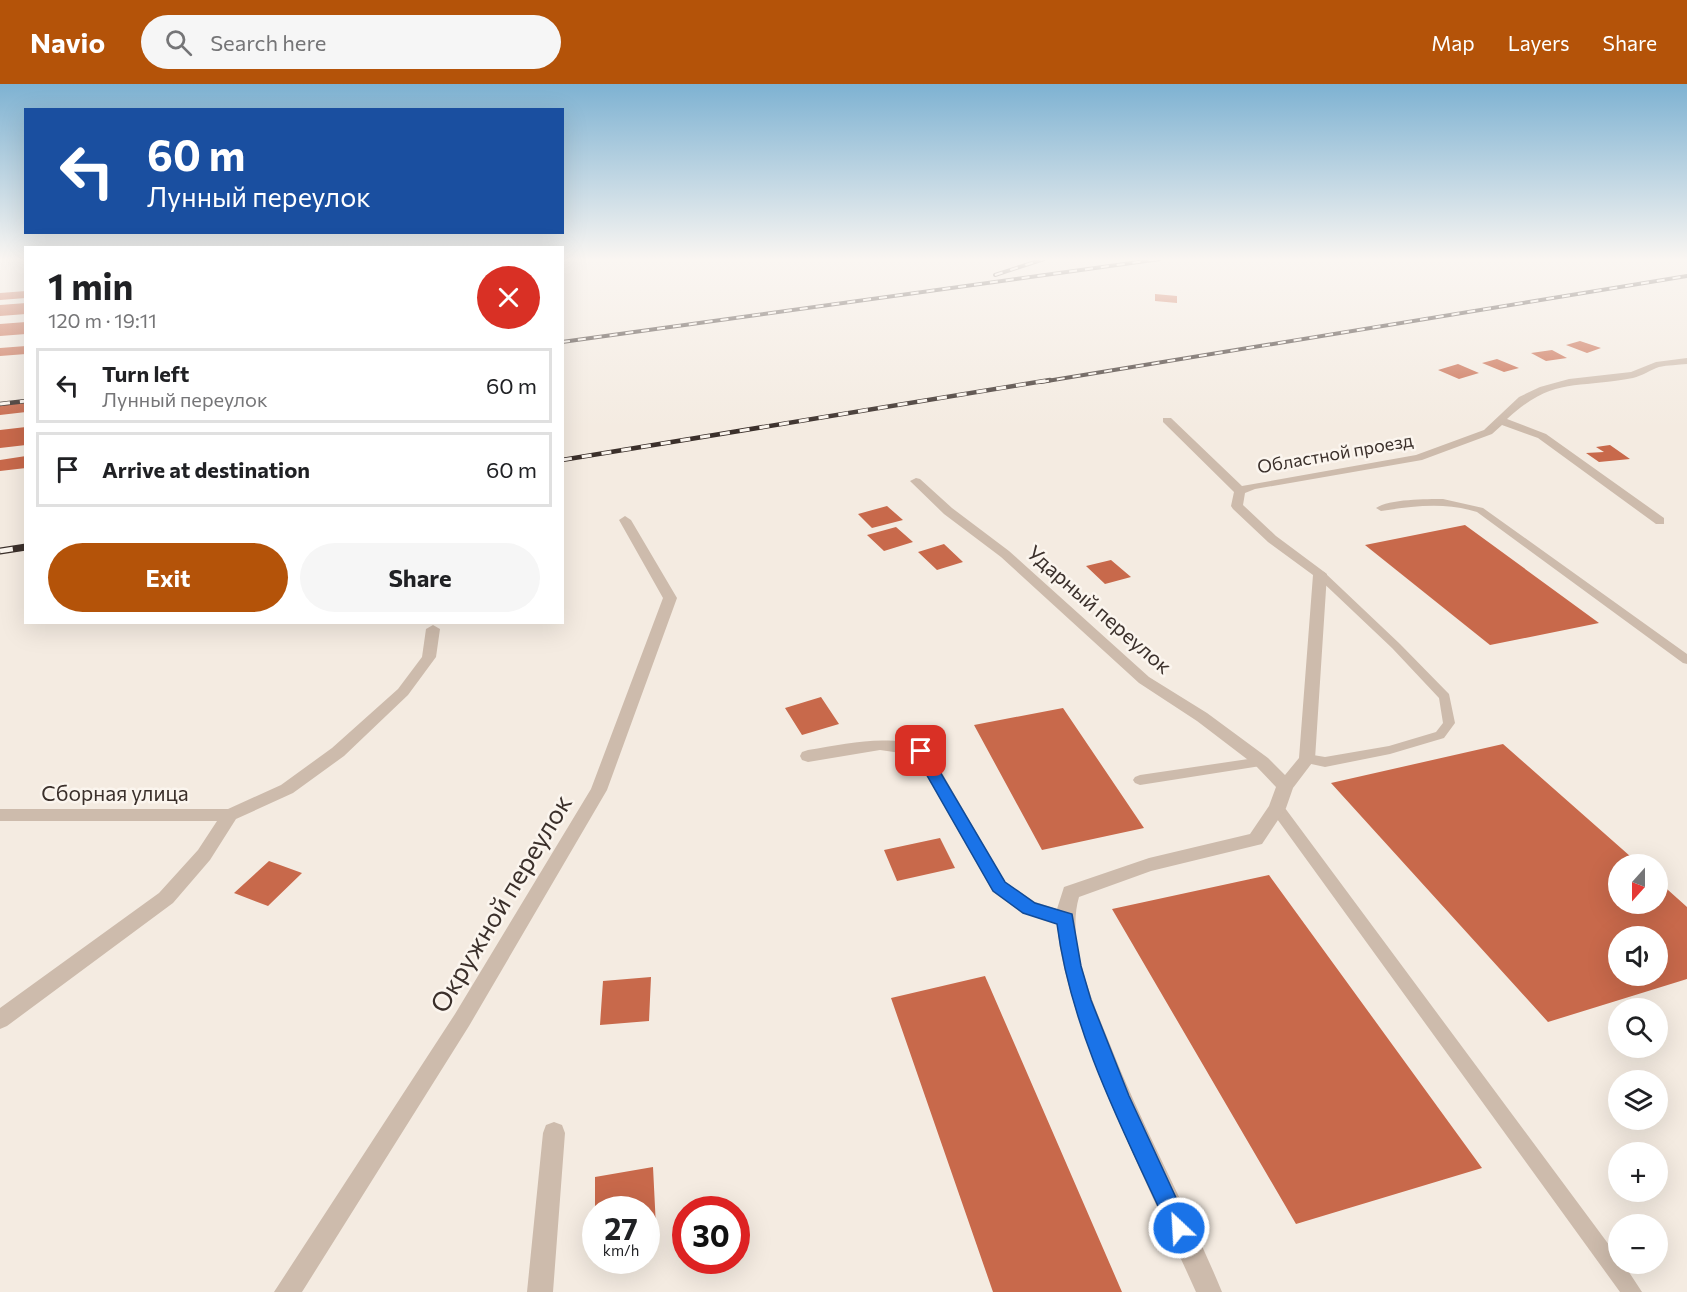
<!DOCTYPE html>
<html lang="en">
<head>
<meta charset="utf-8">
<style>
	:root { --surface:#fff; --page:#f6f6f6; --text:#202124; --muted:#757577; --line:#e0e0e0; --accent:#b45309 }
	body { margin:0; font-family:Commissioner,sans-serif; background:var(--page); color:var(--text); height:100vh; display:flex; flex-direction:column; font-size:22px; white-space:nowrap }
	* { box-sizing:border-box; margin:0 }
	p { font-size:20px; color:var(--muted) }
	.icon { flex:none; width:33px; height:33px; fill:none; stroke:currentColor; stroke-width:2; stroke-linecap:round; stroke-linejoin:round }
	.map { position:relative; flex:1; overflow:hidden }
	.drawer { position:absolute; left:24px; top:162px; width:540px; height:378px; display:flex; flex-direction:column; background:var(--surface); border-radius:0px; box-shadow:0 6px 24px #0002 }
	.drawer>* { flex:none }
	.top-card { position:absolute; left:24px; top:24px; width:540px; height:126px; border-radius:0px; box-shadow:0 6px 24px #0002; background:#1a4fa0; color:#fff; overflow:hidden }
	.needle { width:39px; rotate:201deg }
	.buttons { position:absolute; left:1608px; top:770px; display:grid; gap:12px }
	.buttons a { display:grid; place-items:center; width:60px; height:60px; border-radius:50%; background:var(--surface); box-shadow:0 6px 24px #0002; font-size:30px }
	.speed { position:absolute; left:582px; top:1112px; display:flex; gap:12px; font-size:30px; font-weight:700; text-align:center }
	.speed>* { display:grid; place-content:center; width:78px; height:78px; border-radius:50%; background:var(--surface); box-shadow:0 6px 24px #0002; line-height:1 }
	.speed small { font-size:15px; font-weight:400 }
	.speed .limit { border:9px solid #d22; background:#fff; color:#111 }
	.pin { position:absolute; display:grid; place-items:center; width:51px; height:51px; color:#fff; margin:-26px; border-radius:12px; box-shadow:0 3px 9px #0006 }
	.me { position:absolute; width:66px; margin:-33px; rotate:335deg; stroke-linejoin:round; filter:drop-shadow(0 0 4px #0008) }
	.turn { display:flex; align-items:center; gap:21px; height:126px; padding:0 24px; font-size:27px }
	.turn .icon { width:78px; height:78px; stroke-width:2.5 }
	.turn b { display:block; font-size:42px; line-height:51px }
	.round { display:grid; place-items:center; flex:none; width:63px; height:63px; border-radius:32px; background:var(--page) }
	.summary { display:flex; align-items:center; justify-content:space-between; height:102px; padding:0 24px }
	h1 { font-size:36px; font-weight:700; line-height:45px }
	.primary-button { display:flex; gap:12px; margin-top:auto; padding:12px 24px }
	.primary-button a { flex:1; height:69px; border-radius:36px; background:var(--accent); color:#fff; font-size:24px; font-weight:700; line-height:69px; text-align:center }
	.primary-button a+a { background:var(--page); color:var(--text) }
	ul { padding:0; list-style:none }
	li { display:flex; align-items:center; gap:18px; height:75px; margin:0 12px 9px; padding:0 12px; border:3px solid var(--line); border-radius:0px }
	li div { flex:1 }
	li b { display:block; font-size:22px }
	li em { font-style:normal }
	header { display:flex; align-items:center; gap:36px; box-sizing:border-box; height:84px; padding:0 30px; background:var(--accent); color:#fff }
	header strong { font-size:28px }
	nav { display:flex; gap:33px; margin-inline-start:auto; font-size:21px }
	.search { width:420px; height:54px; background:var(--page); display:flex; align-items:center; gap:15px; box-sizing:border-box; padding:0 21px; border-radius:33px; color:var(--muted); font-size:22px }
	.map>svg:first-child { display:block }
</style>
</head>
<body>
<header>
<strong>Navio</strong>
<div class="search"><svg class="icon" aria-label="search" viewBox="0 0 24 24"><circle cx="10" cy="10" r="6"/><path d="M15 15l6 6"/></svg>Search here</div>
<nav><a>Map</a><a>Layers</a><a>Share</a></nav>
</header>
<div class="map">
<svg width="1687" height="1208" viewBox="0 0 1687 1208">
	<rect width="100%" height="100%" fill="#f4ebe1"/>
	<!-- building -->
	<path fill="#c8694b" fill-rule="evenodd" d="M 26,207 L 26,214 L 0,216 L 0,209 Z
		M 1155,210 L 1177,212 L 1177,219 L 1155,217 Z
		M 26,219 L 26,230 L 0,232 L 0,221 Z
		M 26,238 L 26,250 L 0,252 L 0,240 Z
		M 1580,257 L 1601,264 L 1587,269 L 1566,261 Z
		M 26,262 L 26,270 L 0,272 L 0,264 Z
		M 1552,266 L 1567,274 L 1546,277 L 1531,269 Z
		M 1497,275 L 1519,284 L 1504,288 L 1482,279 Z
		M 1458,280 L 1479,289 L 1459,295 L 1438,286 Z
		M 26,319 L 26,328 L 0,331 L 0,321 Z
		M 26,343 L 26,361 L 0,364 L 0,346 Z
		M 1610,361 L 1630,375 L 1599,378 L 1586,369 L 1604,368 L 1596,363 Z
		M 26,372 L 26,384 L 0,387 L 0,376 Z
		M 887,422 L 903,436 L 872,444 L 858,430 Z
		M 1465,441 L 1599,539 L 1490,561 L 1365,461 Z
		M 896,443 L 913,458 L 884,467 L 867,451 Z
		M 944,460 L 963,478 L 937,486 L 918,468 Z
		M 1111,476 L 1131,493 L 1105,500 L 1086,482 Z
		M 821,613 L 839,640 L 802,651 L 785,624 Z
		M 1063,624 L 1144,744 L 1042,766 L 974,641 Z
		M 1503,660 L 1639,780 L 1618,780 L 1618,819 L 1658,819 L 1658,797 L 1687,823 L 1687,895 L 1548,938 L 1331,699 ZM 1618,852 L 1658,852 L 1658,891 L 1618,891 Z
		M 940,754 L 955,784 L 897,797 L 884,766 Z
		M 269,777 L 302,789 L 268,822 L 234,809 Z
		M 1269,791 L 1482,1084 L 1296,1140 L 1112,825 Z
		M 985,892 L 1122,1208 L 993,1208 L 891,914 Z
		M 651,893 L 649,937 L 600,941 L 603,897 Z
		M 653,1083 L 656,1143 L 646,1145 L 646,1125 L 595,1125 L 595,1093 Z"/>
	<g fill="none" stroke-linecap="round" stroke-linejoin="round">
		<!-- service -->
		<path fill="#cdbbac" fill-rule="evenodd" d="M 1443,415 L 1483,424 L 1687,570 L 1687,580 L 1683,579 L 1477,428 C 1445,418 1414,422 1381,427 L 1376,424 C 1389,415 1427,415 1443,415 Z
			M 1320,487 L 1324,488 L 1400,560 L 1449,610 L 1455,639 L 1444,654 L 1390,670 L 1325,683 L 1302,678 L 1301,675 L 1302,672 L 1307,670 L 1325,673 L 1389,662 L 1436,648 L 1443,639 L 1439,614 L 1392,564 L 1316,492 L 1315,490 Z
			M 1262,673 L 1267,675 L 1269,678 L 1267,681 L 1140,701 L 1135,699 L 1133,696 L 1135,693 L 1140,691 Z
			M 1277,719 L 1282,720 L 1618,1173 L 1618,1179 L 1623,1179 L 1642,1208 L 1620,1208 L 1272,728 L 1270,724 L 1272,720 Z"/>
		<!-- minor -->
		<path fill="#cdbbac" fill-rule="evenodd" d="M 1687,274 L 1687,280 C 1678,281 1668,281 1659,283 C 1650,286 1642,292 1633,294 C 1578,305 1553,292 1507,335 L 1546,350 L 1664,434 L 1664,440 L 1656,440 L 1538,354 L 1502,341 L 1492,350 L 1422,376 L 1255,405 L 1245,409 L 1243,421 L 1276,452 L 1327,490 L 1315,675 L 1293,704 L 1286,724 L 1262,760 L 1151,787 L 1079,813 C 1066,857 1092,916 1109,958 C 1142,1043 1187,1123 1222,1208 L 1196,1208 C 1161,1130 1123,1053 1093,972 C 1077,929 1061,887 1057,840 L 1022,829 L 993,808 L 915,671 L 880,666 L 808,678 L 802,676 L 800,672 L 802,668 L 808,666 C 849,659 886,650 927,663 L 1005,798 L 1035,818 L 1057,825 L 1064,803 L 1149,774 L 1250,750 L 1269,722 L 1276,703 L 1256,682 L 1197,637 L 1139,599 L 1001,473 L 944,430 L 910,397 L 916,394 L 920,395 L 952,424 L 1009,467 L 1149,593 L 1207,629 L 1268,674 L 1285,691 L 1299,674 L 1313,491 L 1268,458 L 1233,425 L 1231,422 L 1234,408 L 1163,338 L 1163,334 L 1171,334 L 1242,402 L 1416,371 L 1484,346 L 1519,313 L 1540,303 L 1569,295 L 1631,288 L 1656,278 Z
			M 625,432 L 631,436 L 677,514 L 607,706 L 469,942 L 302,1208 L 274,1208 L 455,930 L 591,705 L 663,514 L 619,436 Z
			M 433,541 L 440,545 L 436,573 L 408,611 L 344,672 L 293,709 L 236,735 L 210,776 L 173,819 L 7,942 L 0,945 L 0,924 L 159,809 L 198,766 L 217,737 L 0,737 L 0,725 L 228,725 L 281,701 L 332,664 L 398,605 L 422,573 L 426,545 Z
			M 554,1038 L 562,1041 L 565,1049 L 553,1208 L 527,1208 L 543,1049 L 546,1041 Z"/>
		<!-- rail-far2 casing -->
		<g stroke="#3b302b" stroke-width="4">
			<path id="rail-far2" d="M 995,191 L 1044,175
				M 562,258 L 1160,175
				M 1041,298 L 1687,192"/>
		</g>
		<!-- rail-far1 casing -->
		<g stroke="#3b302b" stroke-width="4.5">
			<path id="rail-far1" d="M 0,320 L 26,317
				M 562,376 L 1050,296"/>
		</g>
		<!-- rail casing -->
		<g stroke="#3b302b" stroke-width="7">
			<path id="rail" d="M 0,467 L 26,463"/>
		</g>
		<!-- rail-far2 -->
		<use href="#rail-far2" stroke="#fbf5ee" stroke-width="2" stroke-dasharray="8" stroke-linecap="butt"/>
		<!-- rail-far1 -->
		<use href="#rail-far1" stroke="#fbf5ee" stroke-width="3" stroke-dasharray="10" stroke-linecap="butt"/>
		<!-- rail -->
		<use href="#rail" stroke="#fbf5ee" stroke-width="4.5" stroke-dasharray="13" stroke-linecap="butt"/>
	</g>
	<!-- sky -->
	<linearGradient id="sky" x2="0" y2="1"><stop stop-color="#7eb2d2"/><stop offset="0.51" stop-color="#faf6f2"/><stop offset="1" stop-color="#faf6f2" stop-opacity="0"/></linearGradient>
	<rect width="1687" height="344" fill="url(#sky)"/>
	<!-- route -->
	<path fill="#1a73e8" stroke="#114b97" stroke-width="1.5" d="M 921,662 L 926,664 L 1005,798 L 1035,819 L 1072,830 L 1081,882 L 1091,916 L 1129,1012 L 1190,1144 L 1187,1152 L 1179,1155 L 1172,1152 C 1126,1052 1071,949 1057,840 L 1023,829 L 993,807 L 913,667 Z"/>
	<g text-anchor="middle" dominant-baseline="central" stroke-width="5" stroke-linejoin="round" paint-order="stroke">
		<!-- far-street labels -->
		<g font-size="18" fill="#3b302b" stroke="#fbf5ee">
			<text transform="translate(1335 369) rotate(-10)">Областной проезд</text>
		</g>
		<!-- street labels -->
		<g font-size="21" fill="#3b302b" stroke="#fbf5ee">
			<text transform="translate(1100 525) rotate(41)">Ударный переулок</text>
			<text x="115" y="708">Сборная улица</text>
		</g>
		<!-- near-street labels -->
		<g font-size="26" fill="#3b302b" stroke="#fbf5ee">
			<text transform="translate(500 819) rotate(-59)">Окружной переулок</text>
		</g>
	</g>
</svg>
<div class="buttons">
<a><svg class="needle" viewBox="-14 -14 28 28"><path d="M0-13l5 13h-10z" fill="#e53935"/><path d="M0 13l5-13h-10z" fill="#757577"/></svg></a>
<a><svg class="icon" aria-label="sound" viewBox="0 0 24 24"><path d="M4 9h4l5-4v14l-5-4H4zM17 9q2 3 0 6"/></svg></a>
<a><svg class="icon" aria-label="search" viewBox="0 0 24 24"><circle cx="10" cy="10" r="6"/><path d="M15 15l6 6"/></svg></a>
<a><svg class="icon" aria-label="layers" viewBox="0 0 24 24"><path d="M12 4l9 5-9 5-9-5zM3 14l9 5 9-5"/></svg></a>
<a>+</a>
<a>−</a>
</div>
<div class="speed"><div>27<small>km/h</small></div><div class="limit">30</div></div>
<div class="pin" style="left:921px;top:667px;background:#d93025"><svg class="icon" aria-label="arrive" viewBox="0 0 24 24"><path d="M6 21V4h12l-3 4 3 4H6"/></svg></div>
<svg class="me" style="left:1179px;top:1144px" viewBox="-20 -20 40 40"><circle r="17" fill="#1a73e8" stroke="#fff" stroke-width="3"/><path d="M0-11L8 9 0 5-8 9z" fill="#fff"/></svg>
<div class="top-card">
<div class="turn"><svg class="icon" aria-label="left" viewBox="0 0 24 24"><path d="M17 20v-9H6M10 6l-5 5 5 5"/></svg><div><b>60 m</b>Лунный переулок</div></div>
</div>
<section class="drawer">
<div class="summary"><div><h1>1 min</h1><p>120 m · 19:11</p></div><a class="round" style="background:#d93025;color:#fff"><svg class="icon" aria-label="close" viewBox="0 0 24 24"><path d="M6 6l12 12M18 6L6 18"/></svg></a></div>
<ul>
<li><svg class="icon" aria-label="left" viewBox="0 0 24 24"><path d="M17 20v-9H6M10 6l-5 5 5 5"/></svg><div><b>Turn left</b><p>Лунный переулок</p></div><em>60 m</em></li>
<li><svg class="icon" aria-label="arrive" viewBox="0 0 24 24"><path d="M6 21V4h12l-3 4 3 4H6"/></svg><div><b>Arrive at destination</b></div><em>60 m</em></li>
</ul>
<div class="primary-button"><a>Exit</a><a>Share</a></div>
</section>
</div>
</body>
</html>
